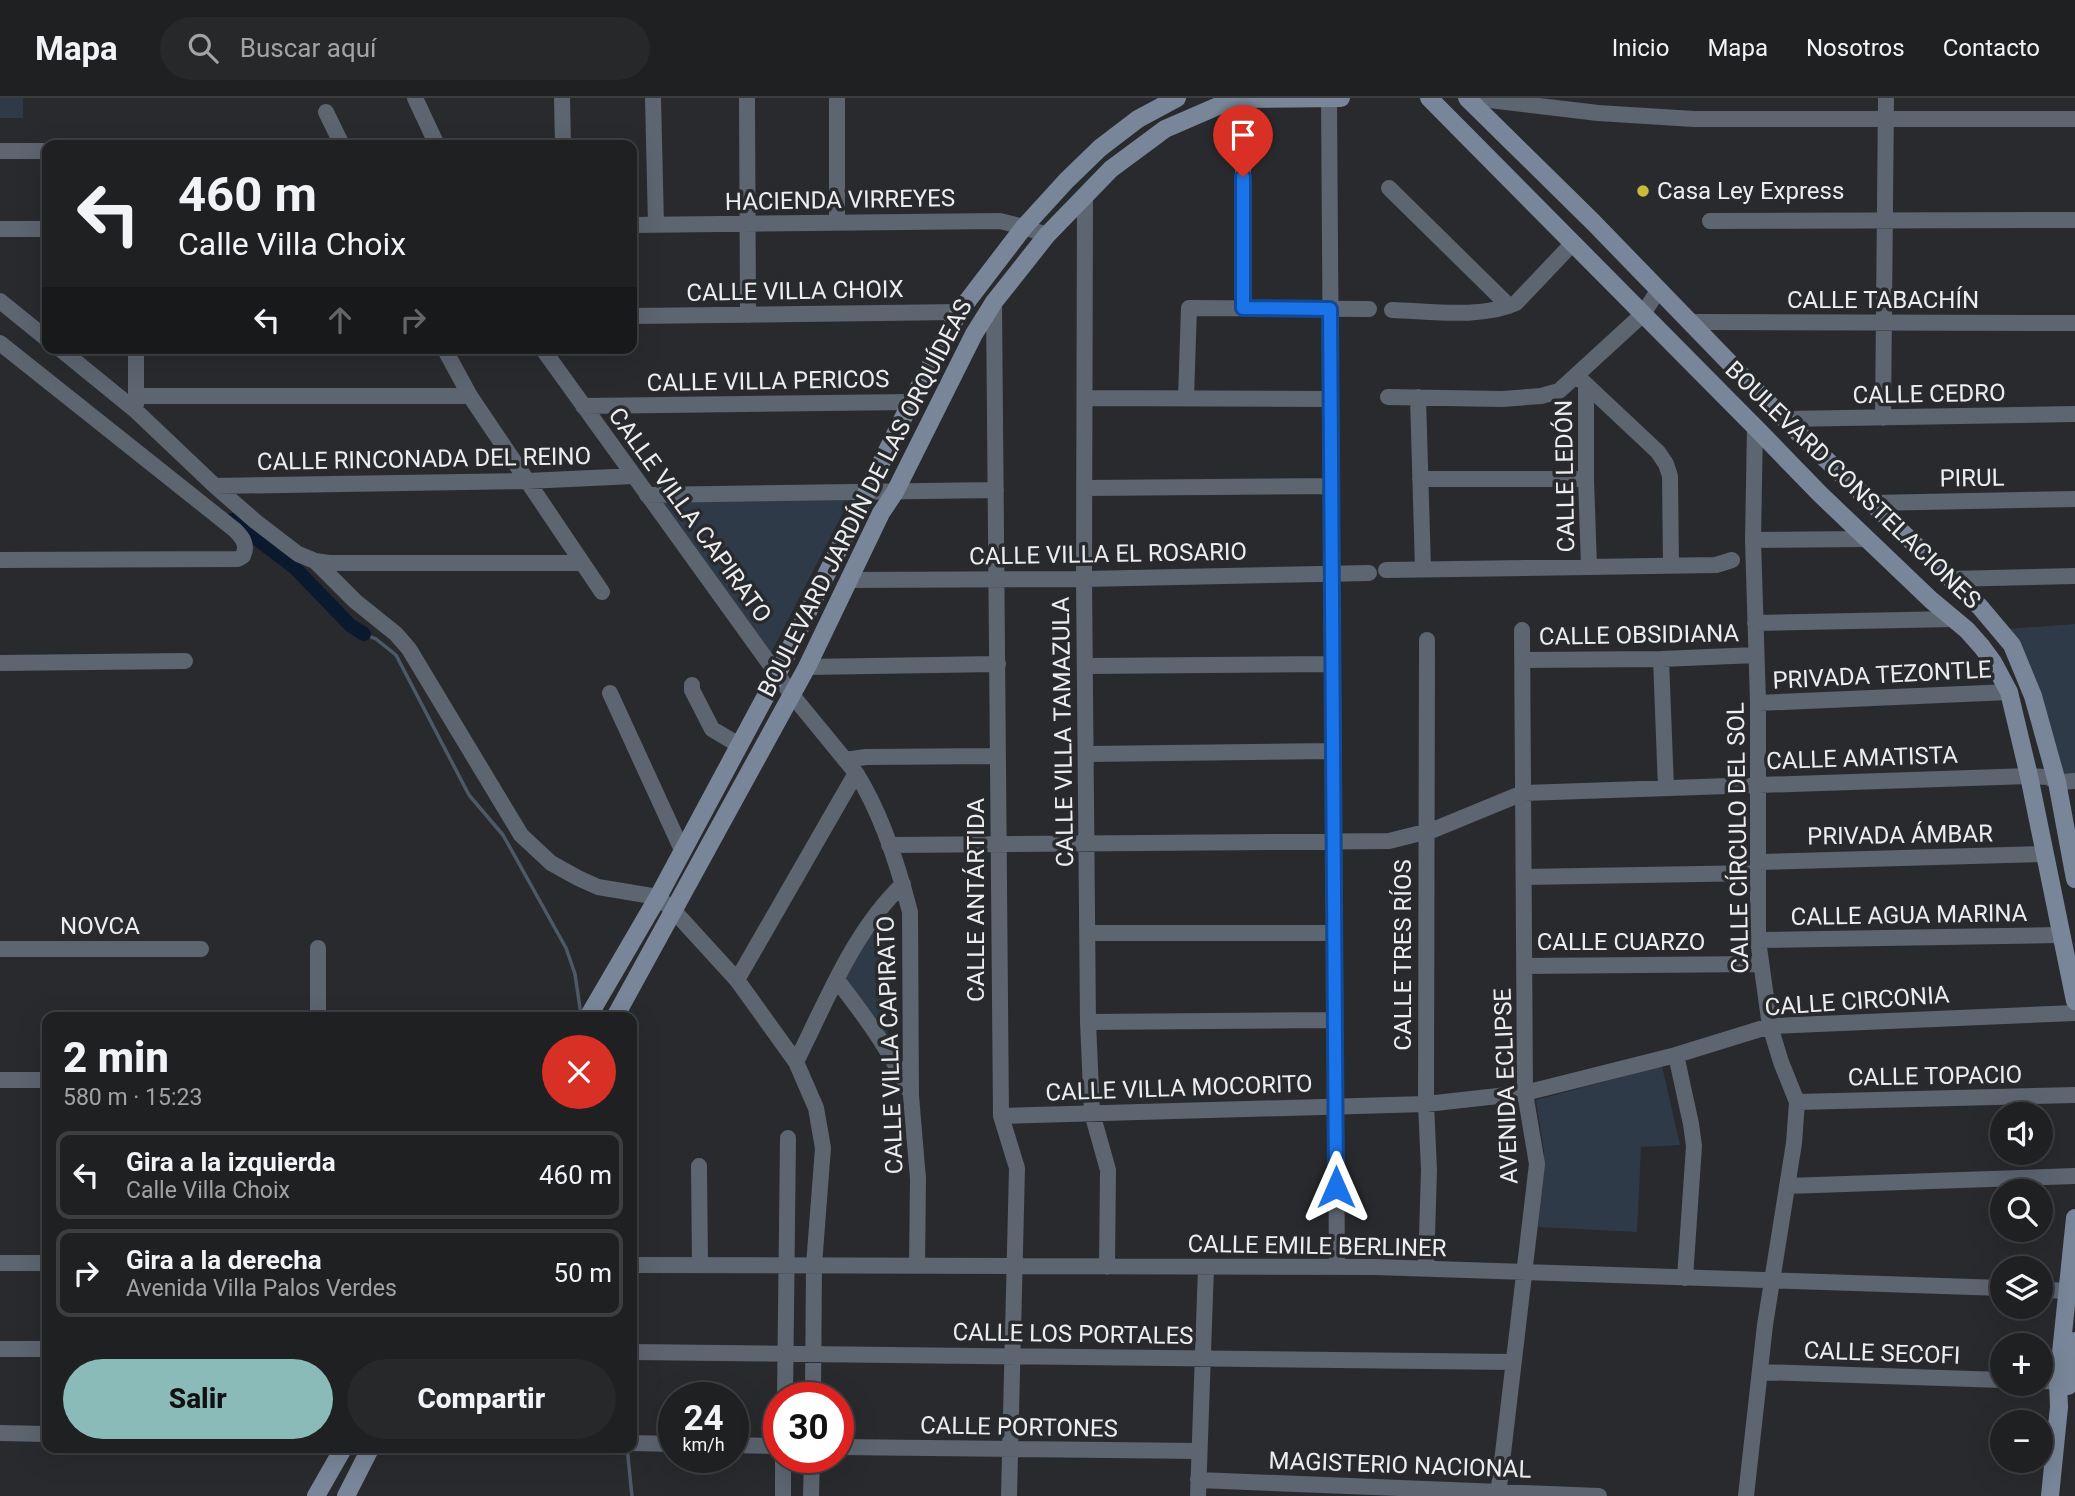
<!DOCTYPE html>
<html lang="es">
<head>
<meta charset="utf-8">
<style>
	:root { --surface:#1e2022; --page:#26282a; --text:#f1f3f6; --muted:#a1a3a5; --line:#3c3e40; --accent:#8bbbb9 }
	body { margin:0; font-family:Roboto,sans-serif; background:var(--page); color:var(--text); height:100vh; display:flex; flex-direction:column; font-size:26px; white-space:nowrap }
	* { box-sizing:border-box; margin:0 }
	p { font-size:23px; color:var(--muted) }
	.icon { flex:none; width:38px; height:38px; fill:none; stroke:currentColor; stroke-width:2; stroke-linecap:round; stroke-linejoin:round }
	.map { position:relative; flex:1; overflow:hidden }
	.sheet { position:absolute; left:42px; top:914px; width:595px; height:441px; display:flex; flex-direction:column; background:var(--surface); border-radius:14px; box-shadow:0 7px 28px #0002,0 0 0 2px var(--line) }
	.sheet>* { flex:none }
	.guide { position:absolute; left:42px; top:42px; width:595px; height:214px; border-radius:14px; box-shadow:0 7px 28px #0002,0 0 0 2px var(--line); background:#1e2022; color:var(--text); overflow:hidden }
	.buttons { position:absolute; left:1990px; top:1004px; display:grid; gap:14px }
	.buttons a { display:grid; place-items:center; width:63px; height:63px; border-radius:50%; background:var(--surface); box-shadow:0 7px 28px #0002,0 0 0 2px var(--line); font-size:35px }
	.speed { position:absolute; left:658px; top:1284px; display:flex; gap:14px; font-size:35px; font-weight:700; text-align:center }
	.speed>* { display:grid; place-content:center; width:91px; height:91px; border-radius:50%; background:var(--surface); box-shadow:0 7px 28px #0002,0 0 0 2px var(--line); line-height:1 }
	.speed small { font-size:18px; font-weight:400 }
	.speed .limit { border:10px solid #d22; background:#fff; color:#111 }
	.pin { position:absolute; display:grid; place-items:center; width:60px; height:60px; color:#fff; margin:-72px -30px; border-radius:50% 50% 50% 0; rotate:-45deg; box-shadow:0 0 7px #0007 }
	.pin .icon { rotate:45deg }
	.me { position:absolute; width:77px; margin:-38px; rotate:0deg; stroke-linejoin:round; filter:drop-shadow(0 0 5px #0008) }
	.turn { display:flex; align-items:center; gap:24px; height:147px; padding:0 21px; font-size:32px }
	.turn .icon { width:91px; height:91px; stroke-width:2.5 }
	.turn b { display:block; font-size:49px; line-height:60px }
	.lanes { display:flex; align-items:center; height:66px; padding:0 21px; background:#0003; justify-content:center; gap:35px; direction:ltr }
	.lanes .off { opacity:.35 }
	.round { display:grid; place-items:center; flex:none; width:74px; height:74px; border-radius:37px; background:var(--page) }
	.head { display:flex; align-items:center; justify-content:space-between; height:119px; padding:0 21px }
	h1 { font-size:42px; font-weight:800; line-height:52px }
	.primary-button { display:flex; gap:14px; margin-top:auto; padding:14px 21px }
	.primary-button a { flex:1; height:80px; border-radius:42px; background:var(--accent); color:#111; font-size:28px; font-weight:800; line-height:80px; text-align:center }
	.primary-button a+a { background:var(--page); color:var(--text) }
	ul { padding:0; list-style:none }
	li { display:flex; align-items:center; gap:21px; height:88px; margin:0 14px 10px; padding:0 7px; border:4px solid var(--line); border-radius:14px }
	li div { flex:1 }
	li b { display:block; font-size:26px }
	li em { font-style:normal }
	header { display:flex; align-items:center; gap:42px; box-sizing:border-box; height:98px; padding:0 35px; background:var(--surface); border-bottom:2px solid var(--line) }
	header strong { font-size:33px }
	nav { display:flex; gap:38px; margin-inline-start:auto; font-size:24px }
	.search { width:490px; height:63px; background:var(--page); display:flex; align-items:center; gap:18px; box-sizing:border-box; padding:0 24px; border-radius:38px; color:var(--muted); font-size:26px }
	.map>svg:first-child { display:block }
</style>
</head>
<body>
<header>
<strong>Mapa</strong>
<div class="search"><svg class="icon" aria-label="search" viewBox="0 0 24 24"><circle cx="10" cy="10" r="6"/><path d="M15 15l6 6"/></svg>Buscar aquí</div>
<nav><a>Inicio</a><a>Mapa</a><a>Nosotros</a><a>Contacto</a></nav>
</header>
<div class="map">
<svg width="2075" height="1398" viewBox="0 0 2075 1398">
	<rect width="100%" height="100%" fill="#282a2d"/>
	<!-- green -->
	<path fill="#2f3a49" d="M 0,0 L 23,0 L 23,20 L 0,20 Z
		M 850,401 L 769,559 L 653,402 Z
		M 2075,526 L 2075,675 L 2053,675 C 2044,627 2040,569 2007,531 Z
		M 886,805 L 888,962 L 831,876 Z
		M 1662,968 L 1680,1047 L 1641,1049 L 1637,1134 L 1538,1129 L 1544,1053 L 1536,1002 Z"/>
	<g fill="none" stroke-linecap="round" stroke-linejoin="round">
		<!-- stream -->
		<path stroke="#4e5968" stroke-width="3.5" d="M 364,536 L 376,541 L 396,557 L 469,697 L 503,737 L 566,850 L 575,876 L 581,917
			M 627,1349 L 632,1398"/>
		<!-- canal -->
		<path stroke="#0a192e" stroke-width="14" d="M 232,422 L 295,470 L 350,527 L 364,536"/>
		<!-- street -->
		<path stroke="#5d6571" stroke-width="16" d="M 415,0 L 437,47
			M 562,0 L 563,47
			M 653,0 L 656,127
			M 747,0 L 748,217
			M 837,0 L 837,125
			M 1329,0 L 1337,1169
			M 1473,0 L 1598,15 L 1694,21 L 2075,21
			M 326,14 L 342,47
			M 0,53 L 47,53
			M 1389,90 L 1509,208
			M 1085,97 L 1084,481 L 1088,924 L 1092,1015 L 1108,1072 L 1107,1169
			M 1710,123 L 2075,122
			M 632,127 L 1000,123 L 1024,129 L 1047,137
			M 0,131 L 47,131
			M 0,203 L 47,241
			M 994,204 L 1001,1018 L 1017,1070 L 1009,1398
			M 1243,210 L 1243,1
			M 1392,212 C 1429,213 1481,221 1516,205 L 1572,146
			M 632,218 L 959,214
			M 1692,224 L 2075,225
			M 0,245 L 235,432 C 243,440 248,447 243,458 L 238,461 L 0,462
			M 59,250 L 135,312 L 215,388 L 255,423 L 298,456 L 315,463 L 329,465 L 582,465
			M 444,250 L 470,298 L 602,494
			M 542,250 L 792,597 L 856,675 C 882,716 898,767 910,814 L 911,998 L 918,1081 L 917,1168
			M 1576,277 L 1658,354 L 1666,366 L 1670,378 L 1671,468
			M 1586,287 L 1586,381 L 1589,469
			M 136,298 L 470,298
			M 1388,299 L 1502,301 L 1541,298 L 1559,293 L 1643,216 L 1659,191
			M 1418,299 L 1423,471
			M 1086,300 L 1331,301
			M 1186,300 L 1189,210 L 1369,211
			M 136,307 L 136,250
			M 583,308 L 911,304
			M 1883,320 L 1886,0
			M 1784,321 L 2075,316
			M 1420,381 L 1586,381
			M 215,388 L 527,383 L 634,378
			M 1084,390 L 1331,388
			M 647,397 L 996,392
			M 1870,405 L 2075,401
			M 1753,442 L 1868,441
			M 315,463 L 355,503 L 396,536 L 409,551 L 521,737 L 551,765 L 578,780 L 598,789 L 658,799 L 674,813 L 737,882 L 796,964 L 816,1010 L 823,1050 L 814,1167 L 813,1300
			M 1386,472 L 1716,467 L 1732,462
			M 1949,481 L 2075,478
			M 849,482 L 1084,481 L 1369,475
			M 1755,525 L 1954,521
			M 1661,561 L 1666,690
			M 1522,562 L 1661,561 L 1756,557
			M 0,565 L 185,563
			M 1086,568 L 1333,566
			M 807,569 L 998,566
			M 692,587 L 692,592 L 712,631 L 739,647
			M 610,595 L 682,752
			M 1758,605 L 2009,594
			M 1087,656 L 1333,653
			M 845,662 L 866,659 L 998,658
			M 889,747 L 1389,743 L 1433,732 L 1523,695 L 2029,678 L 2048,679 L 2057,684 L 2075,683
			M 1759,764 L 2044,756
			M 1524,779 L 1758,775
			M 1088,835 L 1334,835
			M 1758,842 L 2060,837
			M 0,851 L 201,851
			M 1524,868 L 1760,866
			M 737,882 L 856,675
			M 837,882 C 864,917 889,951 908,991
			M 318,919 L 318,850
			M 1088,924 L 1335,922
			M 1676,957 L 1691,1026 L 1694,1048 L 1685,1180
			M 796,964 C 827,902 853,834 903,786
			M 0,982 L 47,982
			M 1797,1004 L 2075,997
			M 1001,1018 L 1426,1006 L 1525,995 L 1676,957 L 1770,928 L 2075,915
			M 699,1068 L 700,1167
			M 1787,1088 L 2075,1078
			M 0,1165 L 47,1165
			M 632,1167 L 1375,1169 L 2002,1190
			M 1426,1171 L 1429,1072 L 1426,1006 L 1427,542
			M 2040,1192 L 2075,1193
			M 0,1251 L 47,1251
			M 632,1254 L 1513,1264
			M 1760,1274 L 2002,1282
			M 2040,1283 L 2070,1284
			M 785,1300 L 788,1040
			M 0,1335 L 47,1336
			M 632,1345 L 674,1346
			M 733,1347 L 779,1348
			M 838,1349 L 1199,1353
			M 1198,1382 L 1599,1398
			M 783,1398 L 783,1360
			M 811,1398 L 812,1360
			M 1198,1398 L 1206,1169
			M 1498,1398 L 1537,1066 L 1525,995 L 1522,532
			M 1746,1398 L 1765,1227 L 1794,1045 L 1797,1004 L 1781,964 L 1770,928 L 1758,842 L 1758,605 L 1753,442 L 1755,329"/>
		<!-- secondary -->
		<path stroke="#798699" stroke-width="18" d="M 1429,0 L 1755,329 L 1820,396 L 1931,502 L 1967,532 L 1982,549 L 1993,564 L 2009,594 L 2029,678 L 2075,903
			M 1467,0 L 1593,124 L 1784,321 L 1980,509 L 2012,547 L 2033,598 L 2057,684 L 2075,781
			M 588,919 L 658,799 L 777,577 L 911,304 L 959,214 L 1024,129 L 1066,83 L 1100,50 L 1138,21 L 1177,0
			M 615,919 L 807,569 L 881,415 L 895,394 L 974,236 L 994,204 L 1047,137 L 1111,71 L 1165,31 L 1225,5 L 1243,1 L 1341,0
			M 2068,1288 L 2075,1243
			M 316,1398 L 344,1349
			M 346,1398 L 371,1349
			M 2050,1398 L 2059,1309 L 2058,1284 L 2075,1120"/>
	</g>
	<g fill="none" stroke-linecap="round" stroke-linejoin="round">
		<!-- route casing -->
		<g stroke="#114b97" stroke-width="18">
			<path id="route" d="M 1243,79 L 1243,210 L 1330,211 L 1336,1089"/>
		</g>
		<!-- route -->
		<use href="#route" stroke="#1a73e8" stroke-width="12"/>
	</g>
	<!-- markers -->
	<circle fill="#ccb939" stroke="#282a2d" stroke-width="2.5" cx="1643" cy="93" r="7"/>
	<g text-anchor="middle" dominant-baseline="central" stroke-width="7" stroke-linejoin="round" paint-order="stroke">
		<!-- poi labels -->
		<g font-size="24" fill="#ecedef" stroke="#282a2d" text-anchor="start">
			<text x="1657" y="93">Casa Ley Express</text>
		</g>
		<!-- street labels -->
		<g font-size="24" fill="#ecedef" stroke="#282a2d">
			<text transform="translate(840 102) rotate(-1)">HACIENDA VIRREYES</text>
			<text transform="translate(795 193) rotate(-1)">CALLE VILLA CHOIX</text>
			<text x="1883" y="202">CALLE TABACHÍN</text>
			<text transform="translate(768 283) rotate(-1)">CALLE VILLA PERICOS</text>
			<text transform="translate(1929 296) rotate(-1)">CALLE CEDRO</text>
			<text transform="translate(424 361) rotate(-1)">CALLE RINCONADA DEL REINO</text>
			<text transform="translate(1565 378) rotate(-91)">CALLE LEDÓN</text>
			<text transform="translate(1972 380) rotate(-1)">PIRUL</text>
			<text transform="translate(1853 387) rotate(44)">BOULEVARD CONSTELACIONES</text>
			<text transform="translate(865 400) rotate(-63)">BOULEVARD JARDÍN DE LAS ORQUÍDEAS</text>
			<text transform="translate(690 417) rotate(54)">CALLE VILLA CAPIRATO</text>
			<text transform="translate(1108 456) rotate(-1)">CALLE VILLA EL ROSARIO</text>
			<text transform="translate(1639 537) rotate(-1)">CALLE OBSIDIANA</text>
			<text transform="translate(1882 577) rotate(-3)">PRIVADA TEZONTLE</text>
			<text transform="translate(1063 634) rotate(-91)">CALLE VILLA TAMAZULA</text>
			<text transform="translate(1862 660) rotate(-2)">CALLE AMATISTA</text>
			<text transform="translate(1900 737) rotate(-1)">PRIVADA ÁMBAR</text>
			<text transform="translate(1738 740) rotate(-91)">CALLE CÍRCULO DEL SOL</text>
			<text transform="translate(976 802) rotate(-90)">CALLE ANTÁRTIDA</text>
			<text transform="translate(1909 817) rotate(-1)">CALLE AGUA MARINA</text>
			<text x="100" y="828">NOVCA</text>
			<text x="1621" y="844">CALLE CUARZO</text>
			<text transform="translate(1403 857) rotate(-90)">CALLE TRES RÍOS</text>
			<text transform="translate(1857 903) rotate(-4)">CALLE CIRCONIA</text>
			<text transform="translate(890 947) rotate(-92)">CALLE VILLA CAPIRATO</text>
			<text transform="translate(1935 978) rotate(-1)">CALLE TOPACIO</text>
			<text transform="translate(1506 988) rotate(-92)">AVENIDA ECLIPSE</text>
			<text transform="translate(1179 990) rotate(-2)">CALLE VILLA MOCORITO</text>
			<text transform="translate(1317 1148) rotate(1)">CALLE EMILE BERLINER</text>
			<text transform="translate(1073 1236) rotate(1)">CALLE LOS PORTALES</text>
			<text transform="translate(1882 1255) rotate(2)">CALLE SECOFI</text>
			<text transform="translate(1019 1329) rotate(1)">CALLE PORTONES</text>
			<text transform="translate(1400 1367) rotate(2)">MAGISTERIO NACIONAL</text>
		</g>
	</g>
</svg>
<div class="buttons">
<a><svg class="icon" aria-label="sound" viewBox="0 0 24 24"><path d="M4 9h4l5-4v14l-5-4H4zM17 9q2 3 0 6"/></svg></a>
<a><svg class="icon" aria-label="search" viewBox="0 0 24 24"><circle cx="10" cy="10" r="6"/><path d="M15 15l6 6"/></svg></a>
<a><svg class="icon" aria-label="layers" viewBox="0 0 24 24"><path d="M12 4l9 5-9 5-9-5zM3 14l9 5 9-5"/></svg></a>
<a>+</a>
<a>−</a>
</div>
<div class="speed"><div>24<small>km/h</small></div><div class="limit">30</div></div>
<div class="pin" style="left:1243px;top:79px;background:#d93025"><svg class="icon" aria-label="arrive" viewBox="0 0 24 24"><path d="M6 21V4h12l-3 4 3 4H6"/></svg></div>
<svg class="me" style="left:1336px;top:1089px" viewBox="-20 -20 40 40"><path d="M0-17L14 15 0 8-14 15z" fill="#1a73e8" stroke="#fff" stroke-width="4"/></svg>
<div class="guide">
<div class="turn"><svg class="icon" aria-label="left" viewBox="0 0 24 24"><path d="M17 20v-9H6M10 6l-5 5 5 5"/></svg><div><b>460 m</b>Calle Villa Choix</div></div>
<div class="lanes"><svg class="icon" aria-label="left" viewBox="0 0 24 24"><path d="M17 20v-9H6M10 6l-5 5 5 5"/></svg><svg class="icon off" aria-label="ahead" viewBox="0 0 24 24"><path d="M12 20V5M6 11l6-6 6 6"/></svg><svg class="icon off" aria-label="right" viewBox="0 0 24 24"><path d="M7 20v-9h11M14 6l5 5-5 5"/></svg></div>
</div>
<section class="sheet">
<div class="head"><div><h1>2 min</h1><p>580 m · 15:23</p></div><a class="round" style="background:#d93025;color:#fff"><svg class="icon" aria-label="close" viewBox="0 0 24 24"><path d="M6 6l12 12M18 6L6 18"/></svg></a></div>
<ul>
<li><svg class="icon" aria-label="left" viewBox="0 0 24 24"><path d="M17 20v-9H6M10 6l-5 5 5 5"/></svg><div><b>Gira a la izquierda</b><p>Calle Villa Choix</p></div><em>460 m</em></li>
<li><svg class="icon" aria-label="right" viewBox="0 0 24 24"><path d="M7 20v-9h11M14 6l5 5-5 5"/></svg><div><b>Gira a la derecha</b><p>Avenida Villa Palos Verdes</p></div><em>50 m</em></li>
</ul>
<div class="primary-button"><a>Salir</a><a>Compartir</a></div>
</section>
</div>
</body>
</html>
